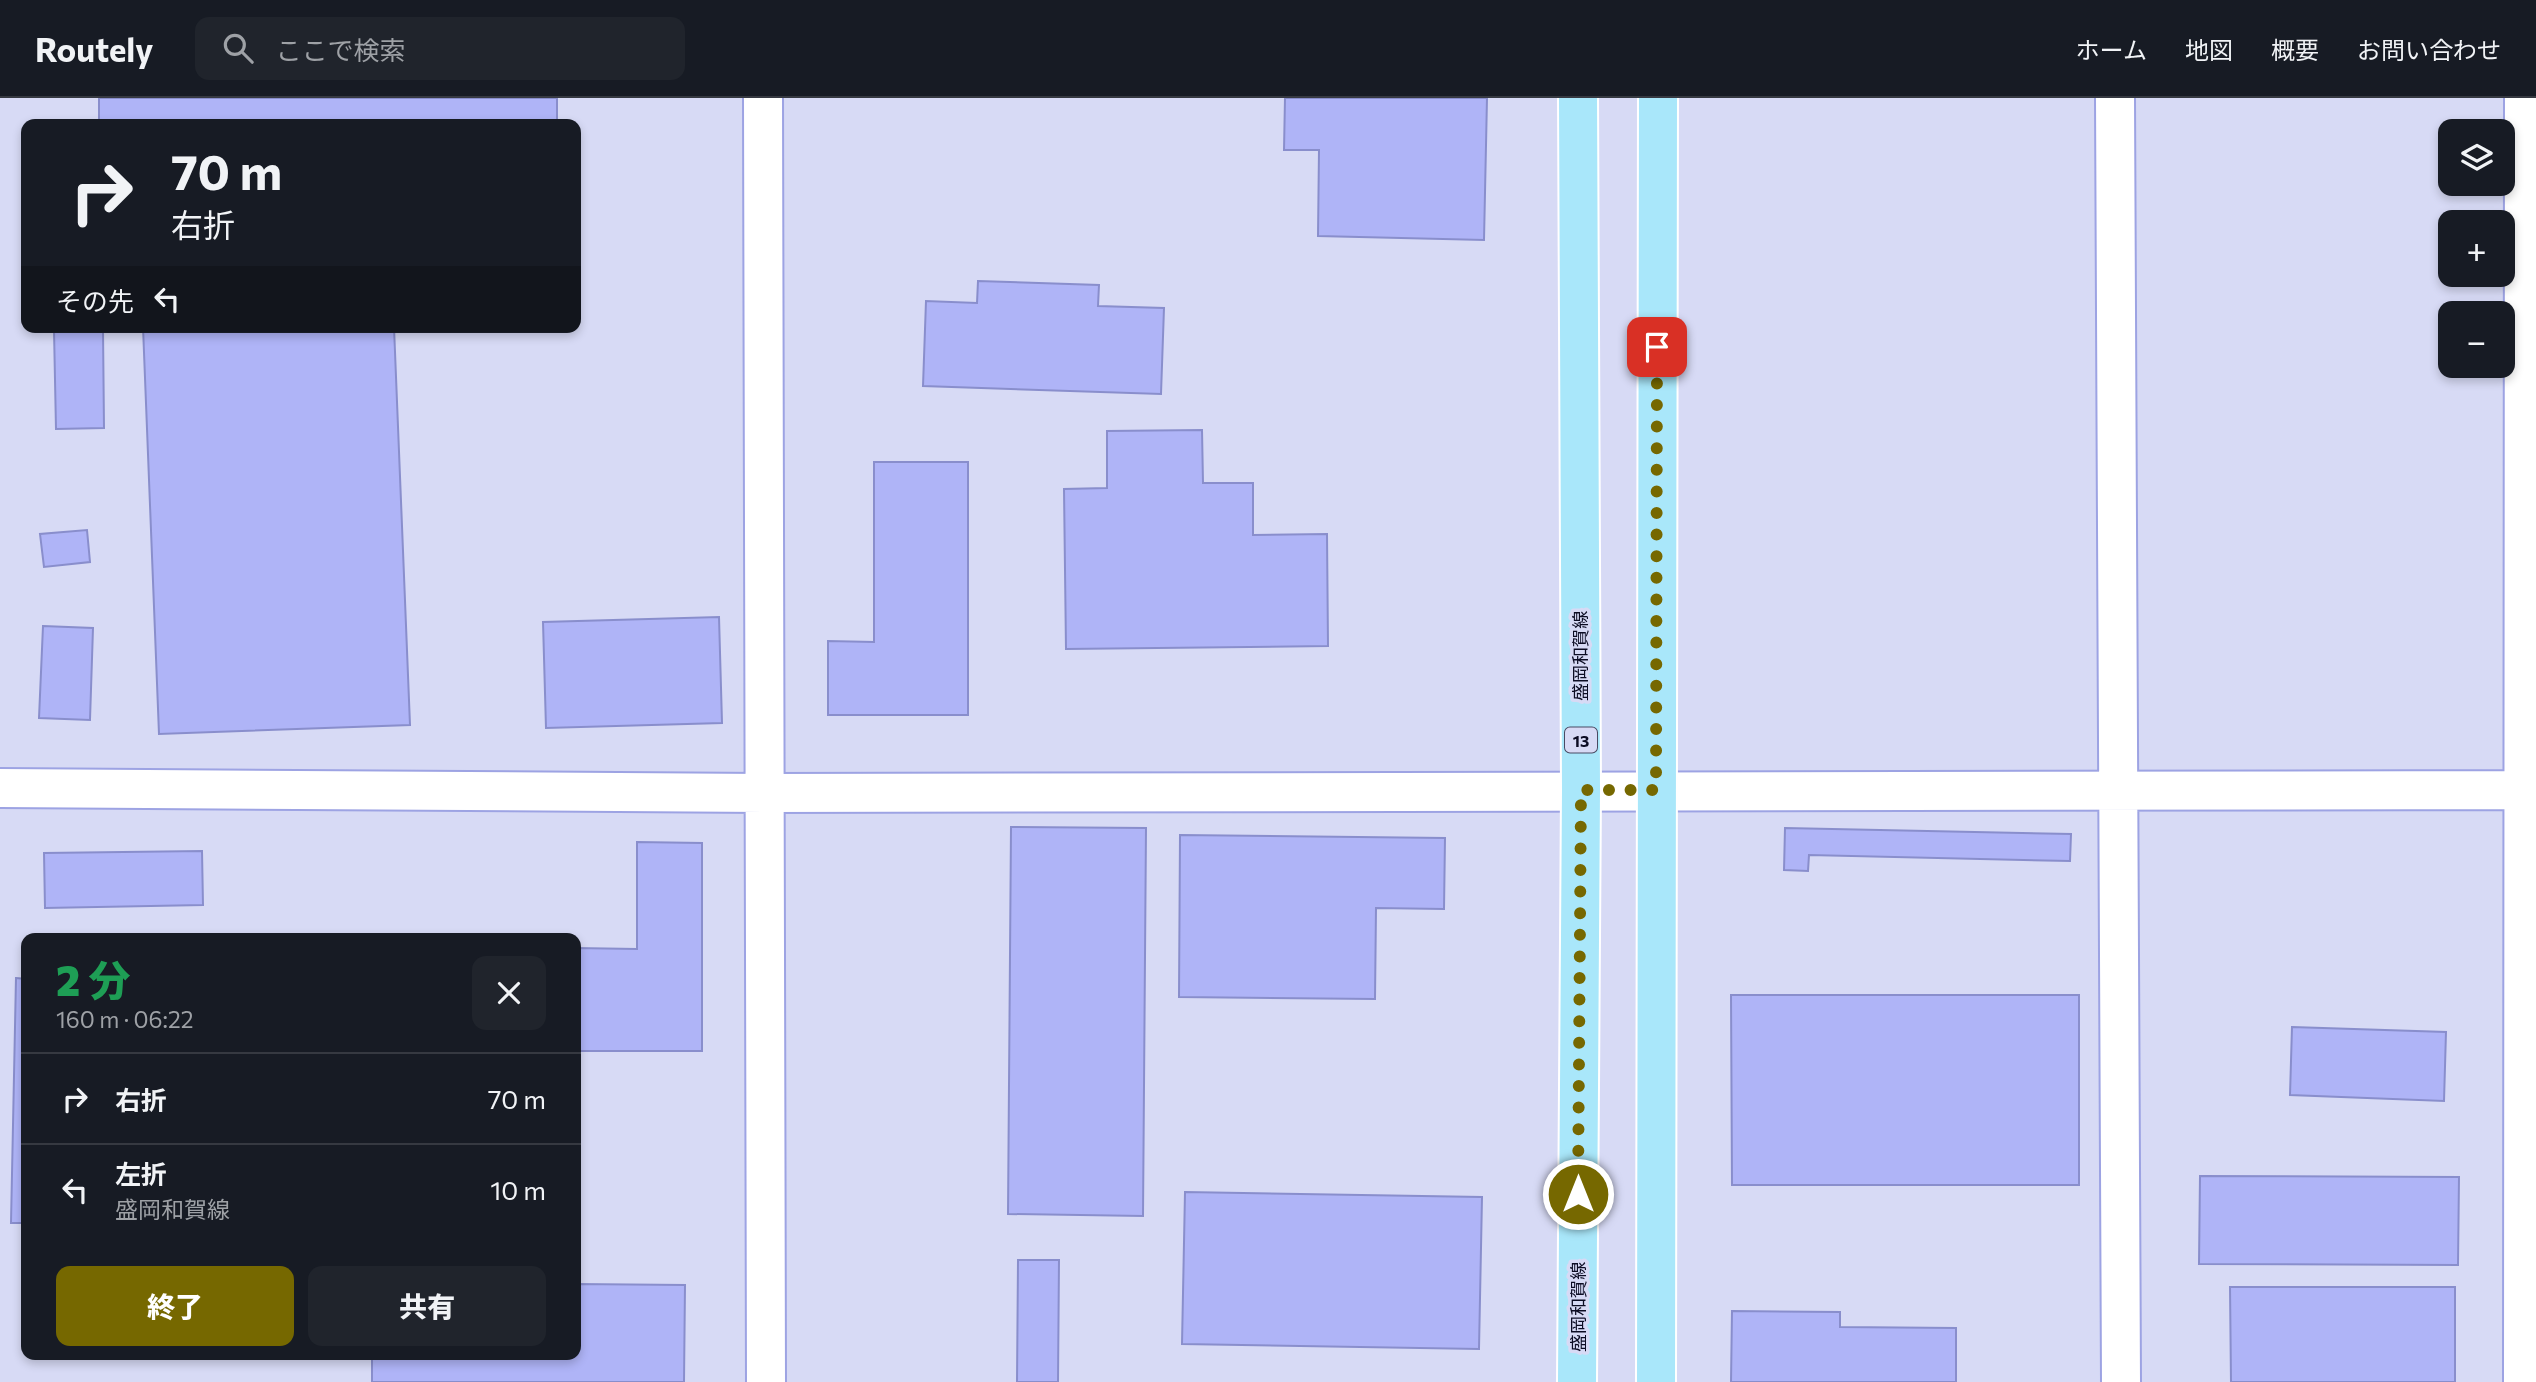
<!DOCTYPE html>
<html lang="ja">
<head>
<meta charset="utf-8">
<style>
	:root { --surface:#171b24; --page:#20242c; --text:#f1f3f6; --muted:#9ea1a6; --line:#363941; --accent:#766800 }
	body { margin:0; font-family:Commissioner,"Noto Sans JP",sans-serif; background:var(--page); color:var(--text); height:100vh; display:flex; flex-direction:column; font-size:26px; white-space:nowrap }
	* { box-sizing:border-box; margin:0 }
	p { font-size:23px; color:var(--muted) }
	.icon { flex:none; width:38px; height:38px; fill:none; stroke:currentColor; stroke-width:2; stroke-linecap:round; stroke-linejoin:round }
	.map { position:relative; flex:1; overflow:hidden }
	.drawer { position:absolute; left:21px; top:835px; width:560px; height:427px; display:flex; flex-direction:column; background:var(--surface); border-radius:14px; box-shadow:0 4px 10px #0003 }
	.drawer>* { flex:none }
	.hud { position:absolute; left:21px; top:21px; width:560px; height:214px; border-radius:14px; box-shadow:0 4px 10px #0003; background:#171b24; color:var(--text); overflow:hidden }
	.controls { position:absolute; left:2438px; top:21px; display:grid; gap:14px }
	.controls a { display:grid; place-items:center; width:77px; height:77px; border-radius:14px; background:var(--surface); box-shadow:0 4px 10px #0003; font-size:35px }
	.pin { position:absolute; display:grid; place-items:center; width:60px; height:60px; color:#fff; margin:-30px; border-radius:14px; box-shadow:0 4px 10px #0006 }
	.me { position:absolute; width:77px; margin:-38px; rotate:0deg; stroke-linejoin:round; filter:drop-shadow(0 0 5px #0008) }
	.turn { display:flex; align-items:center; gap:24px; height:147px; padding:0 35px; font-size:32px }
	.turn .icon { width:91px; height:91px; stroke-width:2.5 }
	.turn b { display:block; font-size:49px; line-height:60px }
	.then { display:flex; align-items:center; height:66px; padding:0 35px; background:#0003; gap:14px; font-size:26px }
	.round { display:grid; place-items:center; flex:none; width:74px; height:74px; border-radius:14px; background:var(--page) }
	.head { display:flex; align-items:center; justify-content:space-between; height:119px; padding:0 35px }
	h1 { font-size:42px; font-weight:800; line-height:52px; color:#1e9e55 }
	.button { display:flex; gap:14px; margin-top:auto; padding:14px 35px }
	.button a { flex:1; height:80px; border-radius:14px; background:var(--accent); color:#fff; font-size:28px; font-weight:800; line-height:80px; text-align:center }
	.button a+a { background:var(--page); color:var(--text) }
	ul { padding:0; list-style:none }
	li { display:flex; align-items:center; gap:21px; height:91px; padding:0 35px; border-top:2px solid var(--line) }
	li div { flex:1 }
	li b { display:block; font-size:26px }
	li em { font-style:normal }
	header { display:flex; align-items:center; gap:42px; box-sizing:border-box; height:98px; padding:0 35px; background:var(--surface); border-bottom:2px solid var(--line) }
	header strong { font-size:33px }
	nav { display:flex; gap:38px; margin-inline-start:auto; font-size:24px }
	.search { width:490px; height:63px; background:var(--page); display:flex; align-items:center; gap:18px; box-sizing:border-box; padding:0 24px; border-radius:14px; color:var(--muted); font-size:26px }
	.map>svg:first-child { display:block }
</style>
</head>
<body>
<header>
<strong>Routely</strong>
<div class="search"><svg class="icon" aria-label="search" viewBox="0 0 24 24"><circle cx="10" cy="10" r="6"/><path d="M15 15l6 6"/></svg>ここで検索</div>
<nav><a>ホーム</a><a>地図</a><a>概要</a><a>お問い合わせ</a></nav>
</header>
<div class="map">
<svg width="2536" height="1284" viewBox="0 0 2536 1284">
	<rect width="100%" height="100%" fill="#d7daf5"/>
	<!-- building -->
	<path fill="#afb4f7" stroke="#898ecc" stroke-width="2" d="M 99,0 L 557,0 L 557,26 L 99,26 Z
		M 1285,0 L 1487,0 L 1484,142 L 1318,138 L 1319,52 L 1284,52 Z
		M 978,183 L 1099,187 L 1098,208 L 1164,210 L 1161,296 L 923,288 L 926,203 L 977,205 Z
		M 143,229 L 394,229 L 410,627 L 159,636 Z
		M 54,232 L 103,232 L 104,330 L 56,331 Z
		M 1202,332 L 1203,385 L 1253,385 L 1253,437 L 1327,436 L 1328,548 L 1066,551 L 1064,391 L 1107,390 L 1107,333 Z
		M 874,364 L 968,364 L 968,617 L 828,617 L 828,543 L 874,544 Z
		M 87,432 L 90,464 L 44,469 L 40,436 Z
		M 719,519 L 722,625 L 546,630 L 543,524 Z
		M 43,528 L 93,530 L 90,622 L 39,620 Z
		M 1011,729 L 1146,730 L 1143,1118 L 1008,1116 Z
		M 1785,730 L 2071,736 L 2070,763 L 1809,757 L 1808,773 L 1784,772 Z
		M 1180,737 L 1445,740 L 1444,811 L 1376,810 L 1375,901 L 1179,899 Z
		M 637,744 L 702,745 L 702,953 L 576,953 L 576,850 L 637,851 Z
		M 202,753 L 203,807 L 45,810 L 44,755 Z
		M 16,880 L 26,881 L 26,1125 L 11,1125 Z
		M 1731,897 L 2079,897 L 2079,1087 L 1732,1087 Z
		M 2292,929 L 2446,934 L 2444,1003 L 2290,997 Z
		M 2200,1078 L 2459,1079 L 2458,1167 L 2199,1166 Z
		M 1185,1094 L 1482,1099 L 1479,1251 L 1182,1246 Z
		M 1018,1162 L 1059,1162 L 1058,1284 L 1017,1284 Z
		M 576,1186 L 685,1187 L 684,1284 L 372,1284 L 372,1256 L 576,1256 Z
		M 2230,1189 L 2455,1189 L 2455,1284 L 2231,1284 Z
		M 1732,1213 L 1840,1214 L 1840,1229 L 1956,1230 L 1956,1284 L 1731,1284 Z"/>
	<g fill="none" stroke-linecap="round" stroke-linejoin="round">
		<!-- minor casing -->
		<g stroke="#9da3e3" stroke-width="42">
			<path id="minor" d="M 763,0 L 766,1284
				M 2115,0 L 2121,1284
				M 0,690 L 766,695 L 2536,692
				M 2523,1284 L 2524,0"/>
		</g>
		<!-- major casing -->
		<g stroke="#fff" stroke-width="42">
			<path id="major" d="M 1577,1284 L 1581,692 L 1578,0
				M 1656,1284 L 1658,0"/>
		</g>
		<!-- minor -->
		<use href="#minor" stroke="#fff" stroke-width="38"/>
		<!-- major -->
		<use href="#major" stroke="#a9e7fa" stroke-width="38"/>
	</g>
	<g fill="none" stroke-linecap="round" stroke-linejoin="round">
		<!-- route -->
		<path stroke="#766800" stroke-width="12" stroke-dasharray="0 21.6" d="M 1578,1096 L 1581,692 L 1656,692 L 1657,249"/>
	</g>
	<g text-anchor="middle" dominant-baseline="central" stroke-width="7" stroke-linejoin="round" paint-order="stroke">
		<!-- shield labels -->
		<rect fill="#d7daf5" stroke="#494a62" stroke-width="2" x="1565" y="629.5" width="32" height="25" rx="5"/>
		<g font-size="16" font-weight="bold" fill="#0c0c23">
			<text x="1581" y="642">13</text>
		</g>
		<!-- street labels -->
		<g font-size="18" fill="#0c0c23" stroke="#d7daf5">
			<text transform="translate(1580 558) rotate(-90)">盛岡和賀線</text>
			<text transform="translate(1578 1209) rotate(-90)">盛岡和賀線</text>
		</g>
	</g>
</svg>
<div class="controls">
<a><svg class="icon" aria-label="layers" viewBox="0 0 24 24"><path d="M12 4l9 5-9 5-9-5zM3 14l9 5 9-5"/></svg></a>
<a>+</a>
<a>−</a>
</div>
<div class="pin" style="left:1657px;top:249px;background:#d93025"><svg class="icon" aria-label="arrive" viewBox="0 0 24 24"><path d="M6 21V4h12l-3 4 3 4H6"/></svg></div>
<svg class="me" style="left:1578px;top:1096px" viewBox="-20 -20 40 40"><circle r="17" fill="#766800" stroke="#fff" stroke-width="3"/><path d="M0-11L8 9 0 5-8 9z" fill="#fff"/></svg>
<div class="hud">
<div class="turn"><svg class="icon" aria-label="right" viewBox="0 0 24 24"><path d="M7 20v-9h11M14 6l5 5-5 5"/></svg><div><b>70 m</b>右折</div></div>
<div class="then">その先<svg class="icon" aria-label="left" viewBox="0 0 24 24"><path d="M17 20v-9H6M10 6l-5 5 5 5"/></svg></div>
</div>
<section class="drawer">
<div class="head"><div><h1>2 分</h1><p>160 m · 06:22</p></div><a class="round"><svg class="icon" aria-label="close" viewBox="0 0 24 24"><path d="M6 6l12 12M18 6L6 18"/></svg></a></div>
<ul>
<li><svg class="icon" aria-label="right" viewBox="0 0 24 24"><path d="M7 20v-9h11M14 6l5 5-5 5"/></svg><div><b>右折</b></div><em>70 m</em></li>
<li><svg class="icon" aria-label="left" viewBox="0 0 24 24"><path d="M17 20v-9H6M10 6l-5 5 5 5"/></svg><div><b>左折</b><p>盛岡和賀線</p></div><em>10 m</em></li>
</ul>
<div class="button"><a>終了</a><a>共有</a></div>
</section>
</div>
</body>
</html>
